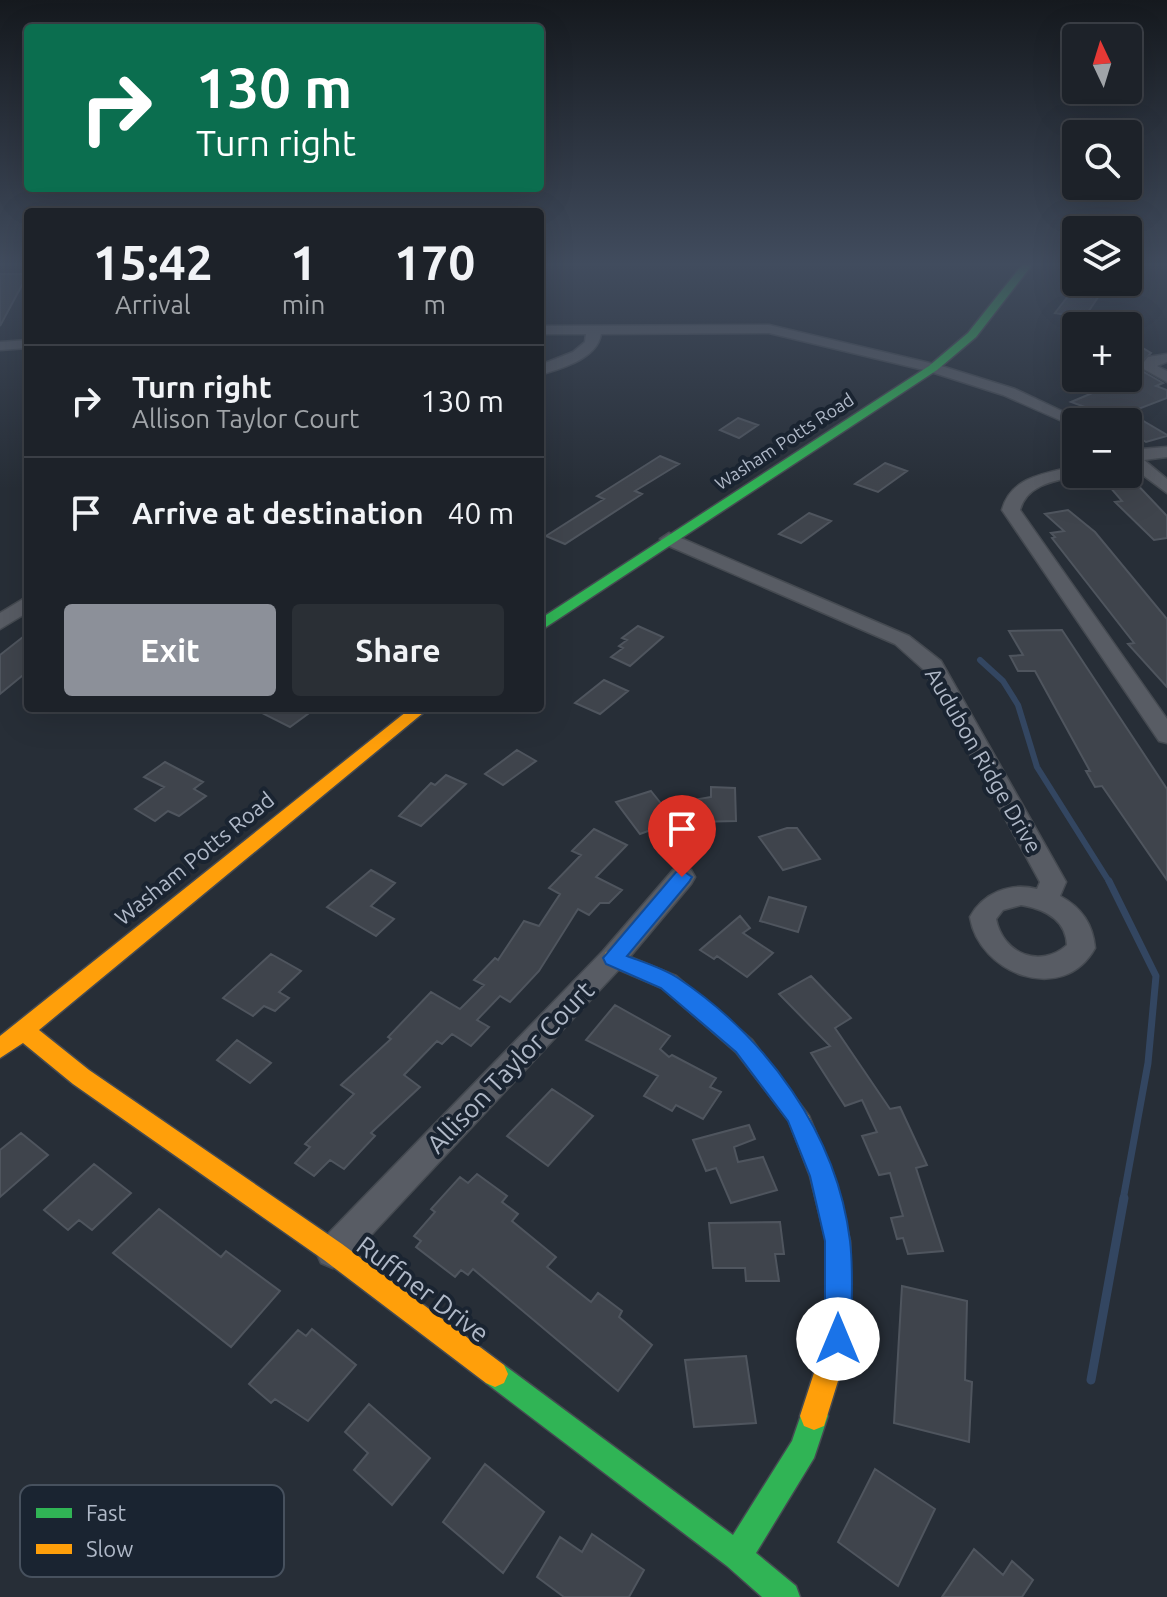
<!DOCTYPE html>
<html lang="en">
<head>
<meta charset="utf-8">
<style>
	:root { --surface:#1d2229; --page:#2a2f35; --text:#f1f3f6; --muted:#a0a4a8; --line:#3b3f46; --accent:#8c9099 }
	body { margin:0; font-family:Ubuntu,sans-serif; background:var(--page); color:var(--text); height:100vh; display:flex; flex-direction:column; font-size:30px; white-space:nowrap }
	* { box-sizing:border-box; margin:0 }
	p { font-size:26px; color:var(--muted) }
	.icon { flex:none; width:44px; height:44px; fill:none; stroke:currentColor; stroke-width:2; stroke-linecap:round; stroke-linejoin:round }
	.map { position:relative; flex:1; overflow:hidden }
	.sheet { position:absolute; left:24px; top:208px; width:520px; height:504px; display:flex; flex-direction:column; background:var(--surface); border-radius:8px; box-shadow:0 8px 32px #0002,0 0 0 2px var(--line) }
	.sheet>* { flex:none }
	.banner { position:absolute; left:24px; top:24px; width:520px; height:168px; border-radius:8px; box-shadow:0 8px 32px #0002,0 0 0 2px var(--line); background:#0b6e4f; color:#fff; overflow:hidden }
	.needle { width:52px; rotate:356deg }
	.tools { position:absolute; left:1062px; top:24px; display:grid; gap:16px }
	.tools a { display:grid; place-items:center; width:80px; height:80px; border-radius:8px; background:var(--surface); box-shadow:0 8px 32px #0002,0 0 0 2px var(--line); font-size:40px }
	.pin { position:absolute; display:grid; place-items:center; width:68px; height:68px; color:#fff; margin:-82px -34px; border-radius:50% 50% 50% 0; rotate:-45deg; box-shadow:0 0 8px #0007 }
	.pin .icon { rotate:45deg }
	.me { position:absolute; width:88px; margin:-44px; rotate:0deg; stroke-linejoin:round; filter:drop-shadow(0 0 6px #0008) }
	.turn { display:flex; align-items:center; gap:28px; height:168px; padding:0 40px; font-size:36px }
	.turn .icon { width:104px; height:104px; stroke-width:2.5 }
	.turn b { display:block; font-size:56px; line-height:68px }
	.eta { display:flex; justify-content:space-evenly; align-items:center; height:136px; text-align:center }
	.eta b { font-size:48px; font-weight:700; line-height:56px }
	.button { display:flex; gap:16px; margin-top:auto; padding:16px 40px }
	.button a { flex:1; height:92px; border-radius:8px; background:var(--accent); color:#fff; font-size:32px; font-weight:700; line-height:92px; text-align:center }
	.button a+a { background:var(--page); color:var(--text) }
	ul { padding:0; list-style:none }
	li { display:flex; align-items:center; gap:24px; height:112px; padding:0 40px; border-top:2px solid var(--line) }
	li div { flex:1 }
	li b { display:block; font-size:30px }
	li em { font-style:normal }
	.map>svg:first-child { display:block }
</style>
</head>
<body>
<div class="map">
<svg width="1167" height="1597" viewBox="0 0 1167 1597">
	<rect width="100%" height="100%" fill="#272e37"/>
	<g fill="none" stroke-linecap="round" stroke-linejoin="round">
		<!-- stream-far2 -->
		<path stroke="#334661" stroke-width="6" d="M 980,660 L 1003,681 L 1018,705 L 1037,767 L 1110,883"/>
		<!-- stream-far1 -->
		<path stroke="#334661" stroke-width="7" d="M 1109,881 L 1156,976 L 1148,1063 L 1123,1200"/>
		<!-- stream -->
		<path stroke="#334661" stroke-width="9" d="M 1091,1380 L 1124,1198"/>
	</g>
	<!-- building -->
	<path fill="#3f444c" stroke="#4f555e" stroke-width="2" d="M 0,274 L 28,274 L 0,326 Z
		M 1079,282 L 1107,284 L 1084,318 L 1055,313 Z
		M 1128,339 L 1151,353 L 1137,368 L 1163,383 L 1156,386 L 1167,390 L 1167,398 L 1115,418 L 1071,402 L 1128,378 Z
		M 1135,416 L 1167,435 L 1167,436 L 1146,442 L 1130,432 Z
		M 738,418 L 758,425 L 739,438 L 720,430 Z
		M 660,456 L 679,464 L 635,491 L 642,494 L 565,544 L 546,536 L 604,499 L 597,496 Z
		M 885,463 L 907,471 L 878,492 L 855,484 Z
		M 1131,478 L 1167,516 L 1167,538 L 1154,540 L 1115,502 L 1122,501 L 1103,479 Z
		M 1068,510 L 1095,532 L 1167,619 L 1167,687 L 1128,644 L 1134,643 L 1052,538 L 1055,537 L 1051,533 L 1064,531 L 1045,514 Z
		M 809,513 L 831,521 L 801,543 L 779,534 Z
		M 638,626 L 663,637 L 630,666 L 611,657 L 623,648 L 619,646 L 627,640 L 622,638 Z
		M 1062,630 L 1167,789 L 1167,880 L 1102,786 L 1095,787 L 1086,771 L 1090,771 L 1035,671 L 1018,671 L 1010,656 L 1023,655 L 1009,631 Z
		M 28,633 L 28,671 L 0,694 L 0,655 Z
		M 604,680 L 628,691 L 600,714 L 575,703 Z
		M 252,708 L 316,708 L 290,727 Z
		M 517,750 L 536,761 L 503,785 L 485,774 Z
		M 165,762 L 203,782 L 194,789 L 206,796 L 179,816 L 168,811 L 155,821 L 135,809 L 164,787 L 144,777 Z
		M 446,775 L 466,784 L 421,826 L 399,816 L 431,783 L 435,785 Z
		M 711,787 L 735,788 L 736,821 L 695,822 L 693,800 L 711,797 Z
		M 651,791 L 675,821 L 640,834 L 616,802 Z
		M 787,828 L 797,828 L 820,859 L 783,870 L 759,837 Z
		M 594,829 L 627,845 L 596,877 L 622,890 L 609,903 L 600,903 L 589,915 L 578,909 L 539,971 L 510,1002 L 500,996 L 477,1020 L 489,1027 L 471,1046 L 452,1034 L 442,1044 L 437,1041 L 404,1075 L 420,1087 L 371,1133 L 375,1136 L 344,1169 L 330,1160 L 314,1176 L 295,1163 L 310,1147 L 305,1144 L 354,1094 L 341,1085 L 391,1039 L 388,1037 L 431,992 L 460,1009 L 484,985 L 474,980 L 495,958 L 498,960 L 524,921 L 539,926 L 560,894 L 549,888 L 581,855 L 572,851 Z
		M 371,870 L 395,883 L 371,906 L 394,919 L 376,936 L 327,907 Z
		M 769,897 L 806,907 L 798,932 L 760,921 Z
		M 740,916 L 750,928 L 743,933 L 773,953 L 747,977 L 717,956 L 714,959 L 700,950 Z
		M 271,954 L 301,971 L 279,992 L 289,998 L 275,1011 L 264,1006 L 253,1016 L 223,998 Z
		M 811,976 L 851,1018 L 835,1028 L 890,1109 L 900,1107 L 927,1165 L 916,1168 L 943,1251 L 908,1254 L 903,1238 L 897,1239 L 891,1218 L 903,1216 L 890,1173 L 879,1175 L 862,1136 L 877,1132 L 862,1100 L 845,1106 L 811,1053 L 830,1046 L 779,994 Z
		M 615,1005 L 670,1036 L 660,1049 L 669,1057 L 672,1055 L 716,1078 L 710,1087 L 721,1092 L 703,1119 L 676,1105 L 672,1111 L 644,1096 L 658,1076 L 586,1040 Z
		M 237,1040 L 271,1063 L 250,1083 L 217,1060 Z
		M 552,1089 L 593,1116 L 548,1166 L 507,1136 Z
		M 749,1125 L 755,1139 L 734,1147 L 738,1162 L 763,1157 L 777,1190 L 731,1203 L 716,1168 L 706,1171 L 693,1140 Z
		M 21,1133 L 48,1155 L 0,1197 L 0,1150 Z
		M 94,1164 L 131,1193 L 92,1230 L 79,1220 L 68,1230 L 44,1210 Z
		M 477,1174 L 507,1196 L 502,1202 L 518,1214 L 512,1221 L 556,1257 L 547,1267 L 591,1302 L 598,1293 L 622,1311 L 619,1317 L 652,1345 L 618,1391 L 473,1269 L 468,1275 L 461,1270 L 455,1277 L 416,1247 L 421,1241 L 414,1236 L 435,1212 L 431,1209 L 460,1177 L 468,1183 Z
		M 159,1209 L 221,1257 L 226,1251 L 280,1291 L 231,1347 L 113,1253 Z
		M 780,1222 L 784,1254 L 775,1254 L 779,1281 L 746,1281 L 745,1268 L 713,1268 L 709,1223 Z
		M 902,1286 L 967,1301 L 965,1380 L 972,1382 L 969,1442 L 894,1423 Z
		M 312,1329 L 356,1365 L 308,1421 L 275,1399 L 271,1403 L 249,1384 L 298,1330 L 306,1336 Z
		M 746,1356 L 756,1423 L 694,1427 L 685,1360 Z
		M 369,1404 L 430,1458 L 392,1505 L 354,1470 L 368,1453 L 345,1432 Z
		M 485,1464 L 544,1512 L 503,1573 L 443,1522 Z
		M 875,1469 L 935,1509 L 898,1586 L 838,1542 Z
		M 592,1534 L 644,1570 L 629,1597 L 564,1597 L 537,1577 L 560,1537 L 582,1552 Z
		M 974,1549 L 1003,1575 L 1012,1561 L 1033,1580 L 1022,1597 L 942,1597 Z"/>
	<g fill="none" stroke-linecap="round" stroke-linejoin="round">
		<!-- street casing -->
		<g stroke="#454a51" stroke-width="3">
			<path id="street" d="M 769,325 L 938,365 L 1015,389 L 1085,422 L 1071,425 L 1003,395 L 928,371 L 769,333 L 601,334 C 597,359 562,368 540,375 L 540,365 L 573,352 L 585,342 L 586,334 L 540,334 L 540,326 Z
				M 28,340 L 28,348 L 0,350 L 0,342 Z
				M 1167,354 L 1167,362 L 1157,366 L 1167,371 L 1167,382 L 1140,367 L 1148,357 Z
				M 1167,447 L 1167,457 L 1144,460 L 1167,479 L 1167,493 L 1128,464 L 1128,450 Z
				M 1076,466 L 1076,474 L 1082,475 C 1059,480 1027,483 1020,510 L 1167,719 L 1167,743 L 1159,741 L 1002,510 C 1011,476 1047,473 1076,466 Z
				M 669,533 L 909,636 L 941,661 L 1066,882 L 1060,896 C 1081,907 1093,924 1095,948 C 1063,1006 979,974 970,917 C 983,893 1010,882 1037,889 L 1040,882 L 924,670 L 895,644 L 662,543 L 660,539 ZM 1021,905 C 1044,909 1066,919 1067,945 C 1040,969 1003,954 996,919 L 1003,910 Z
				M 28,596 L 28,612 L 0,629 L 0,613 Z
				M 682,868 L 691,870 L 695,877 L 691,884 L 623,965 L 345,1263 L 333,1268 L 321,1263 L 316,1252 L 321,1241 L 603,951 L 673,870 Z"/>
		</g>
		<!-- fast casing -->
		<g stroke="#454a51" stroke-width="3">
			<path id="fast" d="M 1022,265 L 1032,265 L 976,337 L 937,370 L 540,631 L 540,619 L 929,366 L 968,333 Z
				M 495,1361 L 504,1365 L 733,1535 L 792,1441 L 804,1406 L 814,1402 L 824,1406 L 828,1416 L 814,1458 L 756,1553 L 796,1586 L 800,1597 L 762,1597 L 727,1566 L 486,1383 L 482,1374 L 486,1365 Z"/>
		</g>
		<!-- slow casing -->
		<g stroke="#454a51" stroke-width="3">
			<path id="slow" d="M 411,708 L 429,708 L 39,1030 L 89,1070 L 342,1244 L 504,1365 L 508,1374 L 504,1383 L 495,1387 L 486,1383 L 324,1260 L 73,1084 L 23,1043 L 0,1058 L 0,1036 Z
				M 613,950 L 676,976 L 752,1040 L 809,1116 L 834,1176 L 850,1241 L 851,1339 L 824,1426 L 814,1430 L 804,1426 L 800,1416 L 825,1339 L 826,1241 L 810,1176 L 789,1121 L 736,1052 L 662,988 L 606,964 L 603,958 L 606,952 Z"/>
		</g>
		<!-- street -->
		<use href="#street" fill="#585c64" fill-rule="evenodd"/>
		<!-- fast -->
		<use href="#fast" fill="#30b455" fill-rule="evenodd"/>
		<!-- slow -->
		<use href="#slow" fill="#ff9f0a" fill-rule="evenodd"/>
	</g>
	<!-- sky -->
	<linearGradient id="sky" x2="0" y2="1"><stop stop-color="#15191e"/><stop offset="0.54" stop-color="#414c5e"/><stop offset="1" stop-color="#414c5e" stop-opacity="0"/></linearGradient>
	<rect width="1167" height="489" fill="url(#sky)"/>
	<!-- route -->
	<path fill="#1a73e8" stroke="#114b97" stroke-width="2" d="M 682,870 L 692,877 L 689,882 L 627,956 C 643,962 663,968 678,978 C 766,1037 837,1133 850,1241 C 854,1273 851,1307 851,1339 L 848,1348 L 838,1352 L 829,1348 L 825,1339 L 825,1241 L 810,1176 L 788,1121 L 736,1052 L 661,988 L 606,964 L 603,958 L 676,872 Z"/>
	<g text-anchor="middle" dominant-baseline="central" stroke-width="8" stroke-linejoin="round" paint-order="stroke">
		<!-- far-street labels -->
		<g font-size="18" fill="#b0b9c8" stroke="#1a2431">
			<text transform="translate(784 441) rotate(-33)">Washam Potts Road</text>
		</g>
		<!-- street labels -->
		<g font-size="22" fill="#b0b9c8" stroke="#1a2431">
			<text transform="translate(984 760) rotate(60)">Audubon Ridge Drive</text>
			<text transform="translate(194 858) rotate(-39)">Washam Potts Road</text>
		</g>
		<!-- near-street labels -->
		<g font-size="26" fill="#b0b9c8" stroke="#1a2431">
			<text transform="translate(510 1067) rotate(-46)">Allison Taylor Court</text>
			<text transform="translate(423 1289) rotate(37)">Ruffner Drive</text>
		</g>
	</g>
	<!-- legend -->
	<rect x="20" y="1485" width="264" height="92" rx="12" fill="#1a2431" stroke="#47515e" stroke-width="2"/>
	<rect x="36" y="1508" width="36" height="10" fill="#30b455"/>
	<rect x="36" y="1544" width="36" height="10" fill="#ff9f0a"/>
	<g font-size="22" fill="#b0b9c8">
		<text x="86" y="1521">Fast</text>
		<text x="86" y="1557">Slow</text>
	</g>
</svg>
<div class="tools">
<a><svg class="needle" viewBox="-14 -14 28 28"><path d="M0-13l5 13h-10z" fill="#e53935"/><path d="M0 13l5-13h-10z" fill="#a0a4a8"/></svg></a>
<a><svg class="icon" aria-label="search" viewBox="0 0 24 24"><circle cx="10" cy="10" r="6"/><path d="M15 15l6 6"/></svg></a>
<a><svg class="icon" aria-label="layers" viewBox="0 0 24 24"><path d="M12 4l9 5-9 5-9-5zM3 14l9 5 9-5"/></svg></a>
<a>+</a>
<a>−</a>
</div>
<div class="pin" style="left:682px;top:877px;background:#d93025"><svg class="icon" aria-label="arrive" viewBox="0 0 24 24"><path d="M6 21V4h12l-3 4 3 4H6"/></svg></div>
<svg class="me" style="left:838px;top:1339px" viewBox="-20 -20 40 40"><circle r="19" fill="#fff"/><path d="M0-13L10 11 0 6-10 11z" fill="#1a73e8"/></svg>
<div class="banner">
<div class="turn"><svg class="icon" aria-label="right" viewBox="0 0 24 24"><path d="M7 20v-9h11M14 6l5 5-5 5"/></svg><div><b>130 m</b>Turn right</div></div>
</div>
<section class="sheet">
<div class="eta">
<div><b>15:42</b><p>Arrival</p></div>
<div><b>1</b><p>min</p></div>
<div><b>170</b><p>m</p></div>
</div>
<ul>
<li><svg class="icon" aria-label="right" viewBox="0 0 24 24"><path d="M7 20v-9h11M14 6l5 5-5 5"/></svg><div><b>Turn right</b><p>Allison Taylor Court</p></div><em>130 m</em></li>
<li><svg class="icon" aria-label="arrive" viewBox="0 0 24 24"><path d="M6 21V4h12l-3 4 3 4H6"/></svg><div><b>Arrive at destination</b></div><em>40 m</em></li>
</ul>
<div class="button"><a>Exit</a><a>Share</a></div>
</section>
</div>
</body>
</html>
